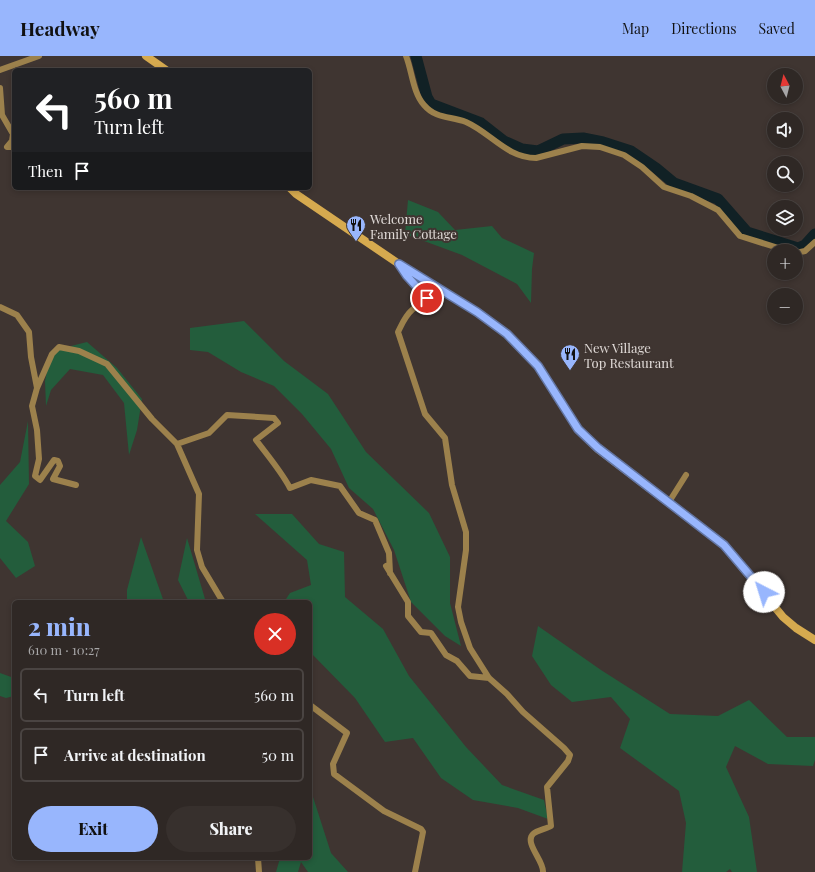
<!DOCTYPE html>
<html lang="en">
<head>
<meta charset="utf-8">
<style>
	:root { --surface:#2f2825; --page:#37302d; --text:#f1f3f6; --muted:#a7a6a7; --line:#4a4442; --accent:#98b6fd }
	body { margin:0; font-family:"Playfair Display",serif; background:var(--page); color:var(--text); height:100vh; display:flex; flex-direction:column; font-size:15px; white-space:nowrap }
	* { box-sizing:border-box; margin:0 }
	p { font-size:13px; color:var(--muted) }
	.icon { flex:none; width:22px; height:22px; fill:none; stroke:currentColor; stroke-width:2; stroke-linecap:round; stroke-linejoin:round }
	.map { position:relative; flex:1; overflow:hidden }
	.panel { position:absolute; left:12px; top:544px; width:300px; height:260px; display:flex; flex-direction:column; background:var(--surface); border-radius:6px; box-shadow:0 2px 6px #0003,0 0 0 1px var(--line) }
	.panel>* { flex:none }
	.guide { position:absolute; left:12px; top:12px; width:300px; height:122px; border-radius:6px; box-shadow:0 2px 6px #0003,0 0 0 1px var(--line); background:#202124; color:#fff; overflow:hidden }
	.needle { width:26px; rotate:353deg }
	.tools { position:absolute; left:767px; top:12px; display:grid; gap:8px }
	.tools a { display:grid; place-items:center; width:36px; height:36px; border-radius:50%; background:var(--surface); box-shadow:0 2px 6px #0003,0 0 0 1px var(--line); font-size:20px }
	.pin { position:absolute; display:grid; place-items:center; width:34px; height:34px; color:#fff; margin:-17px; border:2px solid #fff; border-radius:50%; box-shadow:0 1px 4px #0007 }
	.me { position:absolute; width:44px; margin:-22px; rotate:320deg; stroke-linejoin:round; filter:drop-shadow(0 0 3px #0008) }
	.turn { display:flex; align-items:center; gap:14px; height:84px; padding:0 16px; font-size:18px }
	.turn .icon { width:52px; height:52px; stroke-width:2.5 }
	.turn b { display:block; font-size:28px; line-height:34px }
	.then { display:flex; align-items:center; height:38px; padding:0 16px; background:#0003; gap:8px; font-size:15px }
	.round { display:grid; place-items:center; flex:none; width:42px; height:42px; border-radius:21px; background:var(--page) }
	.headline { display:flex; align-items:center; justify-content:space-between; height:68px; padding:0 16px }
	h1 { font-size:24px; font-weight:800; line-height:30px; color:var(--accent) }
	.button { display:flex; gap:8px; margin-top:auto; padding:8px 16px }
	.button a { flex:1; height:46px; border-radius:24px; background:var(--accent); color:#111; font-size:16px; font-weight:800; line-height:46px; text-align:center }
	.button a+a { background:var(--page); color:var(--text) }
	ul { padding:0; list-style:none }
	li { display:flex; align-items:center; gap:12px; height:54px; margin:0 8px 6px; padding:0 8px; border:2px solid var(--line); border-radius:6px }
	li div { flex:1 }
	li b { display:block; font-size:15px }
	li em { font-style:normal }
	header { display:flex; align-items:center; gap:24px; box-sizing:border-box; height:56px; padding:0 20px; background:var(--accent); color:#111 }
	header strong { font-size:19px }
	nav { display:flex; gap:22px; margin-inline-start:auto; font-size:14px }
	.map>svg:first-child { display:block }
</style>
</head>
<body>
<header>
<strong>Headway</strong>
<nav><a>Map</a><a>Directions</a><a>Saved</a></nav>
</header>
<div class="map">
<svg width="815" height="816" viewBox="0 0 815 816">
	<rect width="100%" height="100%" fill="#3f3531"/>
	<!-- green -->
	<path fill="#235d3c" d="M 408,144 L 438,156 L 455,174 L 492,170 L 502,182 L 534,197 L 532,213 L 531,247 L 517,228 L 462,199 L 405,178 Z
		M 244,265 L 284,305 L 328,338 L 366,396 L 429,457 L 450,501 L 450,547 L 461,590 L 445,580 L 411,546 L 394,494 L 373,453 L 349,432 L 331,393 L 302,358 L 274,330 L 241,316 L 208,296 L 190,294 L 190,272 Z
		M 87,286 L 117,312 L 142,343 L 137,374 L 129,399 L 124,347 L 103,319 L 70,313 L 51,334 L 46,350 L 45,325 L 51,295 Z
		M 28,365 L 29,428 L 6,465 L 28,486 L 35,510 L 16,522 L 0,502 L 0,429 L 20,406 Z
		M 255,458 L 292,458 L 319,488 L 344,496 L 345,541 L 383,573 L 409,620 L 466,691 L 502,729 L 544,744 L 548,763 L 518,752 L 473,744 L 441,722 L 413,682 L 385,686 L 355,642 L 310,596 L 310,546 L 284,546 L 290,537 L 311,529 L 307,504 Z
		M 141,481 L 164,546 L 127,546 L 127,534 Z
		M 187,482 L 205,543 L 207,546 L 189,546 L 178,524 Z
		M 538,570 L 601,614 L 670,658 L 718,660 L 749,644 L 787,681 L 815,681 L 815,704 L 813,710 L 768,708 L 735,690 L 726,711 L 749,761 L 757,816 L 732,816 L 730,813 L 726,816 L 682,816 L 686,767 L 679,735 L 620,692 L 630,663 L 611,641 L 572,646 L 551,629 L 532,600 Z
		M 0,617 L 14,622 L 14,640 L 6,642 L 0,640 Z
		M 310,740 L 313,741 L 331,797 L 348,816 L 308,816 L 301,806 L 298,816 L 276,816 L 280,802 L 310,802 Z"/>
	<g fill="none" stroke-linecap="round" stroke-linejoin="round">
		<!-- river -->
		<path stroke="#112125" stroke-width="11" d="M 416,0 L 427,41 L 431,48 L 481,67 L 504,85 L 522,93 L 538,95 L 563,83 L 583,82 L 603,86 L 631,95 L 656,112 L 674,127 L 718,143 L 747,176 L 798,192 L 805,189 L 815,178"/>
		<!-- street -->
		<path stroke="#9c814c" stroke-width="6" d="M 406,0 C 412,15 413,37 424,49 C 436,63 450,60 466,66 C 491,77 507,102 536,102 L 582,90 L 600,91 L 624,99 L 642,111 L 664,131 L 691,140 L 718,154 L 740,180 L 788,195
			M 0,14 L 39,0
			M 0,32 L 2,59 L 13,78 L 12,85 L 7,91 L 14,91
			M 796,197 L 805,195 L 815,186
			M 400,209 L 407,220 L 427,242 C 423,249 417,249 412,254 C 405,260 402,268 398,276 L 425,358 L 445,382 L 452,429 L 466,476 L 466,494 L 458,551 L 461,566 L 470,592 L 489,622 L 507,638 L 523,656 L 564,692 L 570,699 L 568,705 L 547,731 L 551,770 C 546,773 537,774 533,778 C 524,787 544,805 543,816
			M 0,251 L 17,259 L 29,276 L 31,301 L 37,332 L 32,350 L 37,374 L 39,403 L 35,420 L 40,424 L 54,404 L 58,405 L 60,410 L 53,423 L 76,429
			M 37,332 L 52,298 L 59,291 L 79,295 L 107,308 L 152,363 L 177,388 L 199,438 L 197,494 L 202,511 L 223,546
			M 177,388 L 209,377 L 227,359 L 274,362 L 278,367 L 256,384 C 268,400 281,415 290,432 L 311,424 L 340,430 L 359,457 L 375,464 L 389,497 L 390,517
			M 669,446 L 686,419
			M 386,510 L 408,546 L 408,560 L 421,576 L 431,577 L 446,599 L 457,605 L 470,620 L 489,622
			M 310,649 L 347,677 L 333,708 L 334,718 L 384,755 L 421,773 L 423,776 L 415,816
			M 258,802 L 259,816"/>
		<!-- secondary -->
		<path stroke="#d6aa4f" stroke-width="8" d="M 146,0 L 166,14
			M 290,132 L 296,138 L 399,208 L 477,256 L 507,278 L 538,310 L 578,373 L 598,393 L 724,489 L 783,561 L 796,572 L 815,584"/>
	</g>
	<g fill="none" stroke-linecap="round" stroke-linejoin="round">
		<!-- route casing -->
		<g stroke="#6376a4" stroke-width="10">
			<path id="route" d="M 427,242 L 407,220 L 399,208 L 477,256 L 507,278 L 538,310 L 578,373 L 598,392 L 724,489 L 764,536"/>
		</g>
		<!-- route -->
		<use href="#route" stroke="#98b6fd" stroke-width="7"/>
	</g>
	<!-- icons -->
	<defs>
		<g id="restaurant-pin" transform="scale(1)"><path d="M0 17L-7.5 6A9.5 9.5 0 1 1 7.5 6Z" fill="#98b6fd" stroke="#3f3531"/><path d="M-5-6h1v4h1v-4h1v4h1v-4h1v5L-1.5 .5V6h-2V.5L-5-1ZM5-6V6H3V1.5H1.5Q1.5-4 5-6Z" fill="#111"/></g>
	</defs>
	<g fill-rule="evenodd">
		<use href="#restaurant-pin" x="356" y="169"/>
		<use href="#restaurant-pin" x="570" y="298"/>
	</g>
	<g text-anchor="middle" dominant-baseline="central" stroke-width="4" stroke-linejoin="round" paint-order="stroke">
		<!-- poi labels -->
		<g font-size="13" fill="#e0dad7" stroke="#3f3531" text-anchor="start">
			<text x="370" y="162">Welcome<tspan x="370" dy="15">Family Cottage</tspan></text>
			<text x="584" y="291">New Village<tspan x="584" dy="15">Top Restaurant</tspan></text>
		</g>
	</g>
</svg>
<div class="tools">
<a><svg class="needle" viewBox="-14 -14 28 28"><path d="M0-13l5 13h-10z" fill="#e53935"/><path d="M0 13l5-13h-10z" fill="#a7a6a7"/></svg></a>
<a><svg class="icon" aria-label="sound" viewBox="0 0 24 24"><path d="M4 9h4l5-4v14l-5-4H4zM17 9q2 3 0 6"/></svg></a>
<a><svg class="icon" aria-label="search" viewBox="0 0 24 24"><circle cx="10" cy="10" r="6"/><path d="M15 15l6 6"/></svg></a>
<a><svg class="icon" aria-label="layers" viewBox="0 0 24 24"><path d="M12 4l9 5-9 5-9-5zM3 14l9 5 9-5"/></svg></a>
<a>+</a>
<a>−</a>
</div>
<div class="pin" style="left:427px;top:242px;background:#d93025"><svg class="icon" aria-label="arrive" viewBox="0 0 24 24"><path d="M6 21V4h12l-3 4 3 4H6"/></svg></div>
<svg class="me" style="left:764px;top:536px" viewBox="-20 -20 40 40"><circle r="19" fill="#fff"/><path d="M0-13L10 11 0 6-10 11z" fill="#98b6fd"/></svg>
<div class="guide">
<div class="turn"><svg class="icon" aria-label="left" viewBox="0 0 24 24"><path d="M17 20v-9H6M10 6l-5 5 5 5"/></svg><div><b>560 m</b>Turn left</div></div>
<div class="then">Then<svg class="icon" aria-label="arrive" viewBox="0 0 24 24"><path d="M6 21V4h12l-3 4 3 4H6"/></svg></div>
</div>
<section class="panel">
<div class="headline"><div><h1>2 min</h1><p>610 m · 10:27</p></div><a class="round" style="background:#d93025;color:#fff"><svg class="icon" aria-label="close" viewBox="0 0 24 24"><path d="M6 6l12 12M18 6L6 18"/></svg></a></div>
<ul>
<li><svg class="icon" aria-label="left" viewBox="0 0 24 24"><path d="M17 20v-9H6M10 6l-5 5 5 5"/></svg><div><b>Turn left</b></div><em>560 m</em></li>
<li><svg class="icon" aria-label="arrive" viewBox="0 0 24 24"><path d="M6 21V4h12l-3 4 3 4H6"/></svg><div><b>Arrive at destination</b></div><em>50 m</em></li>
</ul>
<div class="button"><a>Exit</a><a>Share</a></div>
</section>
</div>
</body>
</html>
